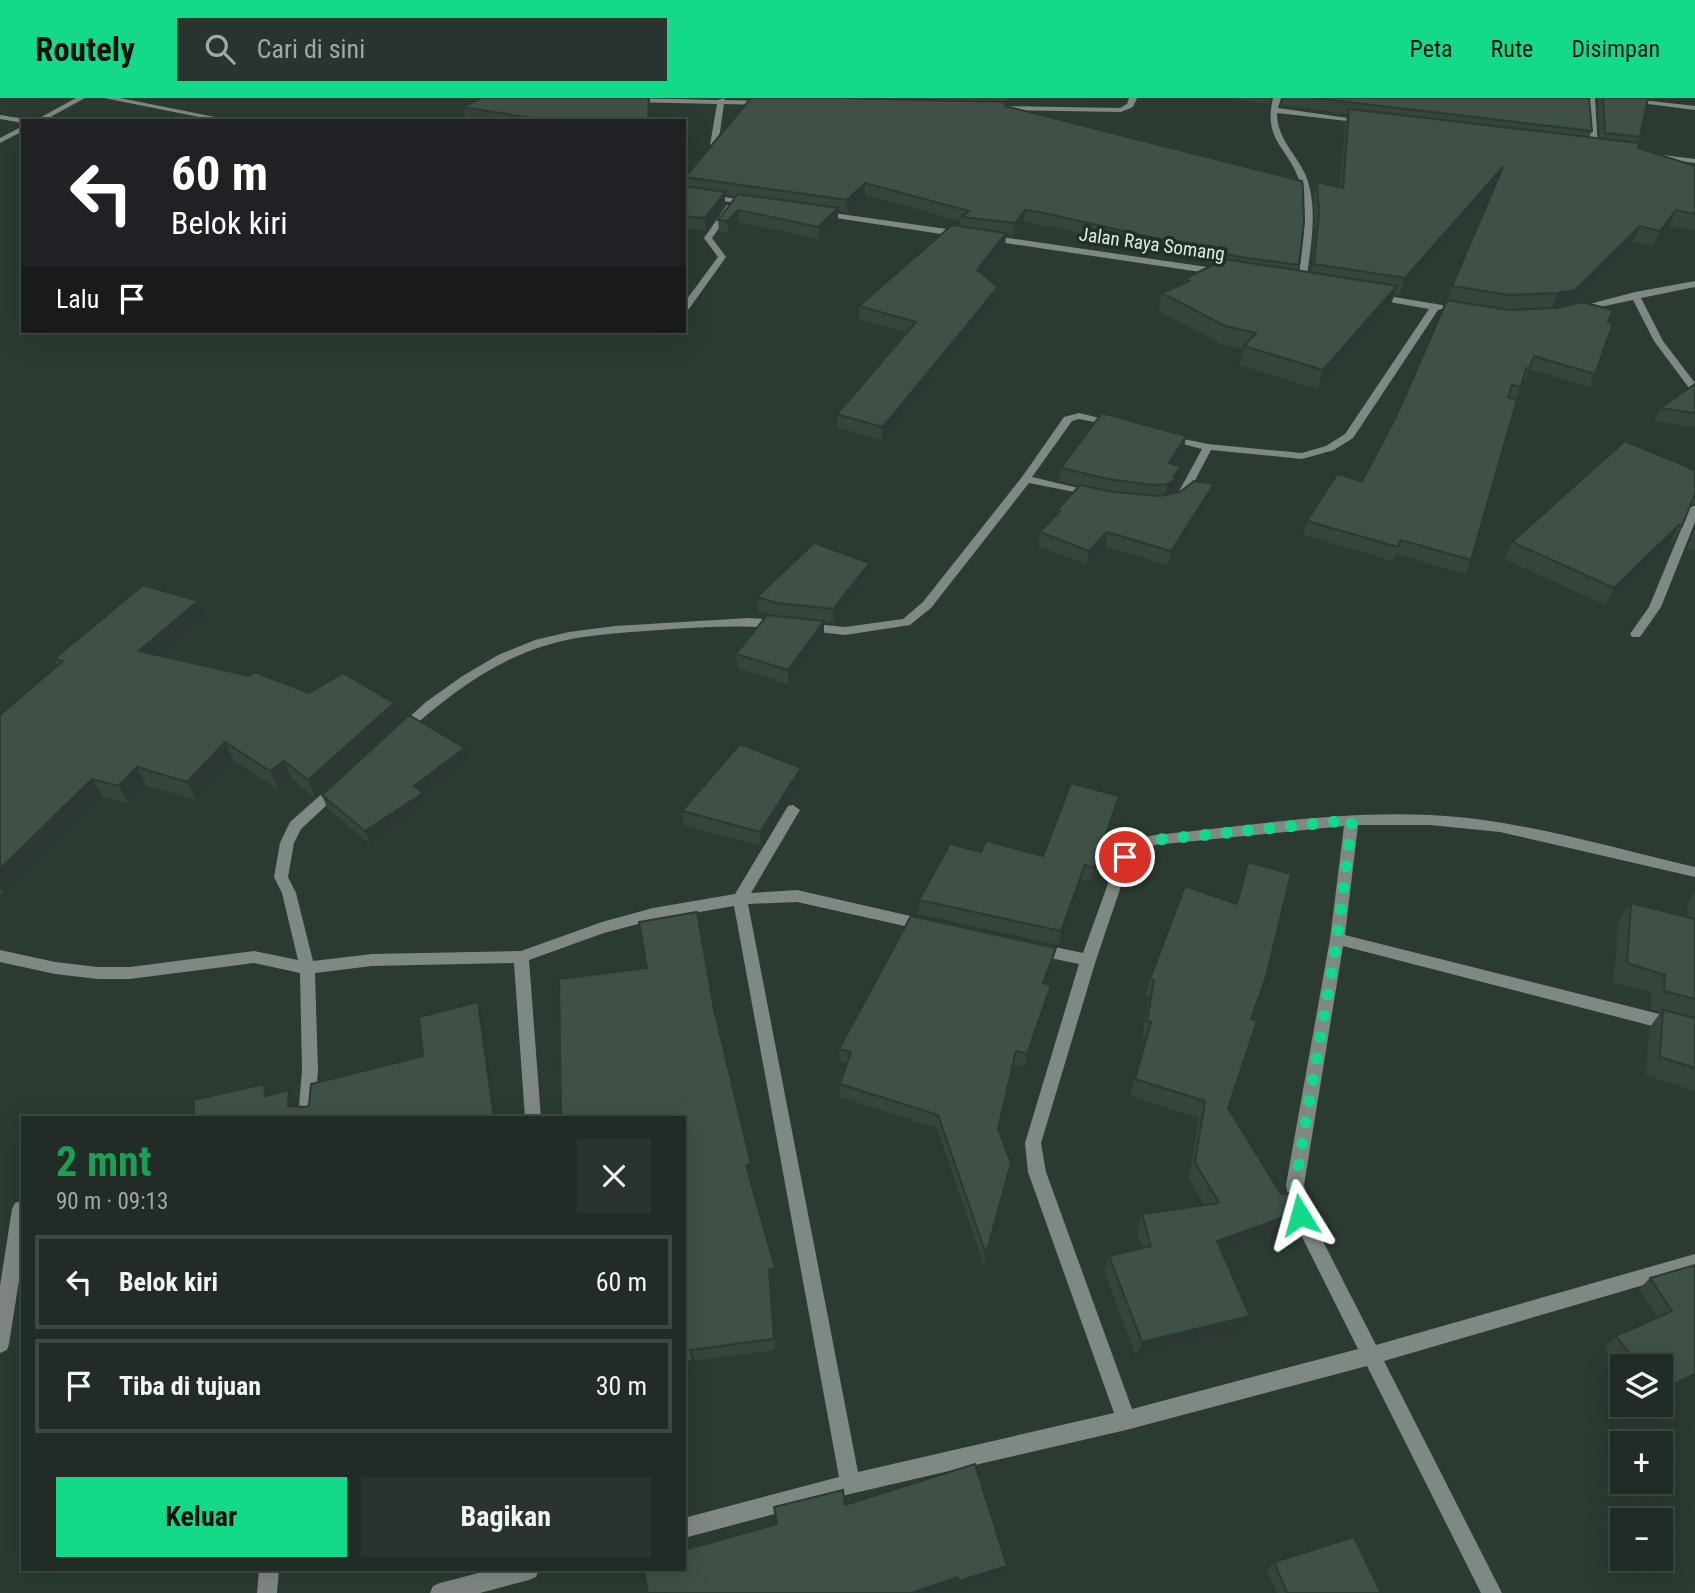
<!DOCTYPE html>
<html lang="id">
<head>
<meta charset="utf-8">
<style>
	:root { --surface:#202c25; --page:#28342d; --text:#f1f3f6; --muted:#a2a7a7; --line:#3d4842; --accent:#14d989 }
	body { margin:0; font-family:"Roboto Condensed",sans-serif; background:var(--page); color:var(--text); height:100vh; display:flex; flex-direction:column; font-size:26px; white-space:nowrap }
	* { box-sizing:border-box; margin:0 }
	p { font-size:23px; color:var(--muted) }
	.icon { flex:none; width:38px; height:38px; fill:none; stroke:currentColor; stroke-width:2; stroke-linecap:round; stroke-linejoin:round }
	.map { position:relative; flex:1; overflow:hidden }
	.sheet { position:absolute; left:21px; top:1018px; width:665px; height:455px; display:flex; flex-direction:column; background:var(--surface); border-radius:0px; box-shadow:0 7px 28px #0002,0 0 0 2px var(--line) }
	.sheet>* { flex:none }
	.guide { position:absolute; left:21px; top:21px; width:665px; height:214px; border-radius:0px; box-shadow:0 7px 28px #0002,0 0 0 2px var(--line); background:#202124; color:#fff; overflow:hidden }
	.controls { position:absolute; left:1610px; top:1256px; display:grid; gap:14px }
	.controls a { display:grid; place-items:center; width:63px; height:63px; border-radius:0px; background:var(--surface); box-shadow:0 7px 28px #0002,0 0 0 2px var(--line); font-size:35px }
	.pin { position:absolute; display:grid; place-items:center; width:60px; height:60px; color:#fff; margin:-30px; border:4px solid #fff; border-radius:50%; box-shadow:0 2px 7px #0007 }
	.me { position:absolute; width:77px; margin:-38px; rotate:352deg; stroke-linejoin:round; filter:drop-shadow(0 0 5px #0008) }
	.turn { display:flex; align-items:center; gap:24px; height:147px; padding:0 35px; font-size:32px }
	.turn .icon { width:91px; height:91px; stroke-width:2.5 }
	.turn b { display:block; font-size:49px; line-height:60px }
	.then { display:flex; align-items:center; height:66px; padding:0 35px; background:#0003; gap:14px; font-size:26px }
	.round { display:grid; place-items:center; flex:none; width:74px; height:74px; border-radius:0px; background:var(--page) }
	.overview { display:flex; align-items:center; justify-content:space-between; height:119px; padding:0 35px }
	h1 { font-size:42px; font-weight:700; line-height:52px; color:#1e9e55 }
	.action { display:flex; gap:14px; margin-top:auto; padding:14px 35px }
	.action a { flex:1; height:80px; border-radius:0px; background:var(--accent); color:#111; font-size:28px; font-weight:700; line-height:80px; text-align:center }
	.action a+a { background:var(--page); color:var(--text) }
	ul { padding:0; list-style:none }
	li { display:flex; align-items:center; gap:21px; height:94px; margin:0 14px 10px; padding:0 21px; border:4px solid var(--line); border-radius:0px }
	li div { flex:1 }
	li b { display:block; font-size:26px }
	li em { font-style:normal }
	header { display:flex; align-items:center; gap:42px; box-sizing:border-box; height:98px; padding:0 35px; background:var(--accent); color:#111 }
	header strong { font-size:33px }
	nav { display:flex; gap:38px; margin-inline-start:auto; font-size:24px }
	.search { width:490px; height:63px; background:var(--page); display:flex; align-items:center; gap:18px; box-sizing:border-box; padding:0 24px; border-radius:0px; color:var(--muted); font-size:26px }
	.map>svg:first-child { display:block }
</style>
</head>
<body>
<header>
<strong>Routely</strong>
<div class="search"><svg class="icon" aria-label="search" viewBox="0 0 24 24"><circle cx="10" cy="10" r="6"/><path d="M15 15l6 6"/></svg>Cari di sini</div>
<nav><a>Peta</a><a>Rute</a><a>Disimpan</a></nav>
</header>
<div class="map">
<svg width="1695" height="1495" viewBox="0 0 1695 1495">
	<rect width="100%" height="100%" fill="#2b3b31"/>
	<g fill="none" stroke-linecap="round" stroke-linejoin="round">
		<!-- street -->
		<path fill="#808883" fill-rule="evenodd" d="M 76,0 L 85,0 L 43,23 L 34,23 Z
			M 104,0 L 120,0 L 235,23 L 219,23 Z
			M 629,0 L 717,2 L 725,0 L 724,2 L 764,3 L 768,5 L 764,7 L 724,6 L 718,47 L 714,49 L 710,47 L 717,6 L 630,4 L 626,2 Z
			M 1129,0 L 1137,0 L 1133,9 L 1121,14 L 998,12 L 994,10 L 998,8 L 1120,10 L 1127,6 Z
			M 1273,0 L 1281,0 L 1278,10 L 1369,23 L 1365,25 L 1277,15 C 1277,41 1296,55 1306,78 C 1319,112 1310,151 1306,186 L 1302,189 L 1298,186 C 1301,154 1309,120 1301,89 C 1292,50 1262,46 1273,0 Z
			M 1587,0 L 1595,0 L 1598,51 L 1594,53 L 1590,51 Z
			M 1601,0 L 1624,0 L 1695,8 L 1695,12 Z
			M 0,17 L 25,21 L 28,23 L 23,23 L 23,25 L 0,21 Z
			M 23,28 L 23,33 L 0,45 L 0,40 Z
			M 1647,55 L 1695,61 L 1695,65 L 1650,59 L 1647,59 Z
			M 684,93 L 750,103 L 754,105 L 750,107 L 684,97 Z
			M 727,107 L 734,109 L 712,140 L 726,159 L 689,211 L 684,211 L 684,205 L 718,159 L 704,140 Z
			M 819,113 L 961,133 L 965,136 L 961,139 L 816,117 L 816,113 Z
			M 988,137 L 1221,171 L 1225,174 L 1221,177 L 985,142 L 985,138 Z
			M 1695,183 L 1695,189 L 1641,200 L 1663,243 L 1695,285 L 1695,295 L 1692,294 L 1654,243 L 1633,202 L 1576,214 L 1571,211 L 1635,194 Z
			M 1376,196 L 1442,207 L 1447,210 L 1438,212 L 1353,340 L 1334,352 L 1302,361 L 1211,352 L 1184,403 L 1175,407 L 1171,406 L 1170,404 L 1176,399 L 1202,351 L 1164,341 L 1164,337 L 1208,346 L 1302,355 L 1326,348 L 1345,336 L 1429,211 L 1373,201 L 1372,199 Z
			M 1079,315 L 1120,325 L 1115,328 L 1079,321 L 1072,323 L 1032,379 L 1095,394 L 1095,398 L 1029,385 L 931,510 L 910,527 L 845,537 L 801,532 L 799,529 L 801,526 L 805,525 L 845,529 L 903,521 L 923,504 L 1022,379 L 1064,319 Z
			M 1695,407 L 1695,424 L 1661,509 L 1640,539 L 1632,539 L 1630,536 L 1649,509 L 1690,410 Z
			M 749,520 L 778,522 L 784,526 L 778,530 C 739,527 700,529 660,532 C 622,535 581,536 544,548 C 491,564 445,600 405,636 L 395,636 L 394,633 L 426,604 L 461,579 L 498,557 L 535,542 L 569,534 L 615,528 Z
			M 338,684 L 343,686 L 345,689 L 343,692 L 301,731 L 294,745 L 288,779 L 296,795 L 313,863 L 372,856 L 521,853 L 602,824 L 653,810 L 735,796 L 788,708 L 793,707 L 800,712 L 751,795 L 797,792 L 932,823 L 934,827 L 932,831 L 927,833 L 797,804 L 748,806 L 858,1374 L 1114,1315 L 1028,1074 L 1025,1045 L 1079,866 L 1036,857 L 1031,855 L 1029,851 L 1031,847 L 1036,845 L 1083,855 L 1119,755 L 1132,742 L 1155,737 C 1246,728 1338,713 1430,717 C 1519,721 1608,749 1695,769 L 1695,779 L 1500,734 L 1430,727 L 1358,727 L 1345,837 L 1695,925 L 1695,939 L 1343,848 L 1304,1087 L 1309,1116 L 1376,1247 L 1695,1156 L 1695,1172 L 1384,1263 L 1502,1495 L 1481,1495 L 1367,1268 L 1126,1332 L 850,1396 L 684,1440 L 684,1420 L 839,1379 L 734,808 L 653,822 L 604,835 L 529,862 L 541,1020 L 525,1020 L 514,865 L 372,868 L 315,875 L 318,973 L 314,1020 L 298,1020 L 302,973 L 300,875 L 254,865 L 130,881 L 98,881 L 55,876 L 0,864 L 0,852 L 55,864 L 98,869 L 130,869 L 254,853 L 298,862 L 282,795 L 274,779 L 280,745 L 290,724 L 333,686 ZM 1344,728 L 1330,841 L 1286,1087 L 1291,1117 L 1358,1251 L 1132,1311 L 1046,1074 L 1041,1045 L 1096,862 L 1130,762 L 1141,750 L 1155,747 Z
			M 21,1103 L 23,1157 L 9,1246 L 7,1252 L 0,1255 L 0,1188 L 12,1111 L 15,1105 Z
			M 259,1472 L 279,1472 L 277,1495 L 257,1495 Z
			M 490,1472 L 539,1472 L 536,1479 L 529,1482 L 480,1495 L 430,1495 L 433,1488 L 440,1485 Z"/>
	</g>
	<!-- wall -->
	<path fill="#36453c" d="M 751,0 L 1008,0 L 1006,8 L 1299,167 L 1298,173 L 1311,175 L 1315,132 L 1313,99 L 1317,84 L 1340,89 L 1345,26 L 1348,16 L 1282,7 L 1283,0 L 1589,0 L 1592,33 L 1589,40 L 1600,41 L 1598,3 L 1599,0 L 1648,0 L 1640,39 L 1638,45 L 1638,50 L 1695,68 L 1695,133 L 1669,128 L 1653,148 L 1633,143 L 1569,207 L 1608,224 L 1595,276 L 1589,289 L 1529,271 L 1524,284 L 1522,284 L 1516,302 L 1471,462 L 1465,476 L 1396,456 L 1393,463 L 1303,437 L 1307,423 L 1362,383 L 1397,317 L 1447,202 L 1452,188 L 1495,87 L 1400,196 L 1395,196 L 1391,206 L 1318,291 L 1239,267 L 1243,251 L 1221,246 L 1159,213 L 1162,195 L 1183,186 L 1184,181 L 1215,166 L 1038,126 L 1024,124 L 1014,137 L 1006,136 L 1005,148 L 983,176 L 997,201 L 893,331 L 881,342 L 837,329 L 837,316 L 907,235 L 859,221 L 859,208 L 961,129 L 961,123 L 865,97 L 847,114 L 838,113 L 838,123 L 819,141 L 739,124 L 728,135 L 719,134 L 718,122 L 736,98 L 725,96 L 725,106 L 706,133 L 684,130 L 685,79 Z
		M 1226,0 L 1271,0 L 1269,6 Z
		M 650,7 L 650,23 L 481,23 L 465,20 L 463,9 Z
		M 1695,286 L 1695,329 L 1654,323 L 1660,310 Z
		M 1184,351 L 1174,366 L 1181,369 L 1177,394 L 1172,396 L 1211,400 L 1168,467 L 1105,448 L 1086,466 L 1038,448 L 1040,434 L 1056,418 L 1057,412 L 1079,388 L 1059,383 L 1061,370 Z
		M 1695,372 L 1695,406 L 1694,405 L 1691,407 L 1682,428 L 1672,445 L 1670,444 L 1605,507 L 1504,461 L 1512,444 Z
		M 1695,431 L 1695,453 L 1687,451 Z
		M 870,465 L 870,479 L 834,525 L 824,524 L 824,537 L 788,586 L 738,570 L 736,556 L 775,518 L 758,513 L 757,499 Z
		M 206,521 L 162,558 L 309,595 L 394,605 L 400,623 L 315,700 L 292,681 L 278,691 L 233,662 L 196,702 L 146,687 L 129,705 L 103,698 L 5,796 L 0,795 L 0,617 L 58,568 L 54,561 Z
		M 469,664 L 424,698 L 427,709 L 371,747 L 327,710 L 322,697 Z
		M 801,683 L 761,748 L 684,727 L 682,713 Z
		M 1116,712 L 1091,783 L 1082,781 L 1059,847 L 919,816 L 919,802 L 981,754 L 1043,758 Z
		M 1248,764 L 1251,921 L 1228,1010 L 1281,1096 L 1295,1115 L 1287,1131 L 1222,1154 L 1242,1233 L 1136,1258 L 1104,1173 L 1109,1158 L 1142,1150 L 1137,1132 L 1142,1116 L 1204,1107 L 1189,1080 L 1199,1020 L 1130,998 L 1146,941 L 1142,940 L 1149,899 L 1145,898 L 1150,881 L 1236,806 Z
		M 1695,794 L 1695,993 L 1646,977 L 1649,930 L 1661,914 L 1651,911 L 1652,895 L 1614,884 L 1618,824 L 1631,805 L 1688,820 L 1687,805 Z
		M 1053,863 L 1045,886 L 1051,887 L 1049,901 L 1025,969 L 1014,966 L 999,1032 L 1009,1077 L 984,1167 L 937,1030 L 840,999 L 840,986 L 847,966 L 840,964 L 839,951 Z
		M 714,911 L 752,1078 L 750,1078 L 776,1181 L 770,1183 L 775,1252 L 693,1263 L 695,1273 L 684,1277 L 684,1020 Z
		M 1695,1167 L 1661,1269 L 1622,1269 L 1622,1272 L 1605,1249 L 1616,1238 L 1657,1220 L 1639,1191 L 1650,1180 Z
		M 1274,1464 L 1381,1495 L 1277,1495 L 1267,1472 Z"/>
	<!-- shaded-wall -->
	<path fill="#2c3831" d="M 649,0 L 650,7 L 650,23 L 648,23 Z
		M 1503,69 L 1498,84 L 1400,196 L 1405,180 Z
		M 865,85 L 865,97 L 847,114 L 847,102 Z
		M 725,94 L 725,106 L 706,133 L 705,120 Z
		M 838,110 L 838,123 L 819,141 L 818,129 Z
		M 738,112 L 739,124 L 728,135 L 727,123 Z
		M 1025,112 L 1024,124 L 1014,137 L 1015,125 Z
		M 1676,112 L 1669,128 L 1653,148 L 1660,133 Z
		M 1640,128 L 1633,143 L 1568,208 L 1551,211 L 1557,195 Z
		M 1006,135 L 1005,148 L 976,184 L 977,172 Z
		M 1397,188 L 1391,206 L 1318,291 L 1323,272 Z
		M 998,189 L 997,201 L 893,331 L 881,342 L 882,329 Z
		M 1186,338 L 1184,351 L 1166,378 L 1169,365 Z
		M 1181,369 L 1177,394 L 1165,399 L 1167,386 Z
		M 1214,386 L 1211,400 L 1168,467 L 1171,453 Z
		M 1679,427 L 1670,444 L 1605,507 L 1614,490 Z
		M 1107,434 L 1105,448 L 1086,466 L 1089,453 Z
		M 870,465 L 870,479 L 834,525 L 833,511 Z
		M 198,503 L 206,521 L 148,570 L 139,553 Z
		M 824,523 L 824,537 L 788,586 L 788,572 Z
		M 394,605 L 400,623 L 315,700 L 308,682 Z
		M 225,644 L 233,662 L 196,702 L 187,684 Z
		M 465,650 L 469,664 L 424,698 L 427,709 L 371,747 L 365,733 L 414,688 Z
		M 284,663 L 292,681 L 278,691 L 270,673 Z
		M 137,669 L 146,687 L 129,705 L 119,688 Z
		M 801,670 L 801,683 L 761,748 L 760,734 Z
		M 92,681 L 103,698 L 5,796 L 0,790 L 0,771 Z
		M 1119,698 L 1116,712 L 1091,783 L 1094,770 Z
		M 1085,767 L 1082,781 L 1059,847 L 1061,833 Z
		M 1056,850 L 1053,863 L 1041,898 L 1043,885 Z
		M 1051,887 L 1049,901 L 1025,969 L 1027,956 Z
		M 478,904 L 483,919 L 497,1020 L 494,1020 Z
		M 1016,953 L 1014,966 L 996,1043 L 998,1031 Z
		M 264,986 L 272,999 L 265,998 Z
		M 289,992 L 297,1006 L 296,1020 L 288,1008 Z
		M 1011,1065 L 1009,1077 L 984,1167 L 986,1156 Z
		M 751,1066 L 752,1078 L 748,1079 L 746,1067 Z
		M 1295,1115 L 1287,1131 L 1210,1158 L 1217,1143 Z
		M 775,1170 L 776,1181 L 770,1183 L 775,1252 L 769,1172 Z
		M 1250,1218 L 1242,1233 L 1136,1258 L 1142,1244 Z
		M 693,1262 L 695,1273 L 684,1277 L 684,1266 Z
		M 1695,1276 L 1695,1281 L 1661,1296 L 1661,1292 Z
		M 1007,1468 L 1005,1476 L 957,1491 L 959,1483 Z
		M 958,1479 L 956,1488 L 934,1495 L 911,1495 Z"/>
	<!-- building -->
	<path fill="#3f5046" stroke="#2c3831" stroke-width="2" d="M 481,0 L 649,0 L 648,23 L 534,23 L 537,21 L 463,9 Z
		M 751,0 L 838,0 L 1006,4 L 1005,8 L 1302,83 L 1303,90 L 1304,124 L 1299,167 L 1240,159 L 1039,114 L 1025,112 L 1015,125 L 962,119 L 969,113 L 865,85 L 847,102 L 685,79 Z
		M 1315,0 L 1589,0 L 1592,33 Z
		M 1603,0 L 1648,0 L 1640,39 L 1605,35 Z
		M 1349,11 L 1639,45 L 1638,50 L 1695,68 L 1695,116 L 1676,112 L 1660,133 L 1640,128 L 1575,192 L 1557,195 L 1509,197 L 1452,188 L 1503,69 L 1405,180 L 1314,166 L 1319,116 L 1317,84 L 1343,90 Z
		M 684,88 L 725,94 L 705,120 L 684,118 Z
		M 738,96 L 838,110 L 818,129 L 738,112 L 727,123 L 718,122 Z
		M 952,127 L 1006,135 L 977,172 L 998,189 L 893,317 L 882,329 L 837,316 L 916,224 L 859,208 Z
		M 1225,161 L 1397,188 L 1323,272 L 1244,248 L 1256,235 L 1225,228 L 1162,195 L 1189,183 L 1184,181 Z
		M 1447,202 L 1508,212 L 1556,210 L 1582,204 L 1613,212 L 1608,224 L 1613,225 L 1595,276 L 1534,258 L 1529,271 L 1526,270 L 1521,289 L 1512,287 L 1508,299 L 1517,302 L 1471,462 L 1401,442 L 1398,449 L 1307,423 L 1337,376 L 1362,383 L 1397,317 Z
		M 1695,286 L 1695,315 L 1660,310 Z
		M 1102,315 L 1186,338 L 1169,365 L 1181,369 L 1173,379 L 1179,380 L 1167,386 L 1151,387 L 1109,381 L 1061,370 Z
		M 1625,343 L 1695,372 L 1695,396 L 1682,428 L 1679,427 L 1614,490 L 1512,444 Z
		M 1194,383 L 1214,386 L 1171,453 L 1107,434 L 1089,453 L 1040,434 L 1060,413 L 1057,412 L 1080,387 L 1114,394 L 1160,398 L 1180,394 Z
		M 814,445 L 870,465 L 833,511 L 777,505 L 757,499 Z
		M 143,487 L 198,503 L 139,553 L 249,578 L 254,574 L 309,595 L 343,575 L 394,605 L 308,682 L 284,663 L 270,673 L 225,644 L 187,684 L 137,669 L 119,688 L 92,681 L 0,771 L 0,617 L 63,563 L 54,561 Z
		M 767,517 L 824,523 L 788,572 L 736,556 Z
		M 409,617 L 465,650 L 414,688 L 423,695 L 365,733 L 322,697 Z
		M 740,646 L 801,670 L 760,734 L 682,713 Z
		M 1071,685 L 1119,698 L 1094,770 L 1085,767 L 1061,833 L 919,802 L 950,746 L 981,754 L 986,743 L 1043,758 Z
		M 1248,764 L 1291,776 L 1266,879 L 1251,921 L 1257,923 L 1228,1010 L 1281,1096 L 1289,1095 L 1295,1115 L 1217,1143 L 1250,1218 L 1142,1244 L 1109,1158 L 1151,1148 L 1142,1116 L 1219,1105 L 1195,1064 L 1205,1003 L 1135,981 L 1151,924 L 1147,923 L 1154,882 L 1150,881 L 1185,788 L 1237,806 Z
		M 1631,805 L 1695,821 L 1695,901 L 1664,893 L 1665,877 L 1627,865 Z
		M 697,814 L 714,911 L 751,1066 L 746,1067 L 775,1170 L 769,1172 L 774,1241 L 690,1252 L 693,1262 L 684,1266 L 684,1020 L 561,1020 L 559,881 L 647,870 L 639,824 Z
		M 911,818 L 1056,850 L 1043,885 L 1051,887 L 1027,956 L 1016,953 L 998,1031 L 1011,1065 L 986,1156 L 938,1017 L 840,986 L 851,954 L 839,951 Z
		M 478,904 L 494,1020 L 194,1020 L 194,1002 L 264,986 L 265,998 L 289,992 L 288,1008 L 306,1009 L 309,1007 L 311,986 L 423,958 L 419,919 Z
		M 1663,912 L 1695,920 L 1695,970 L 1660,959 Z
		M 1695,1167 L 1695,1276 L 1661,1292 L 1661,1269 L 1640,1269 L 1616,1238 L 1672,1213 L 1650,1180 Z
		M 975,1366 L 1007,1468 L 959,1483 L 958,1479 L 911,1495 L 648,1495 L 644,1472 L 684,1472 L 684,1452 L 777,1426 L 774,1409 L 843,1392 L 845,1407 Z
		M 1354,1439 L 1381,1495 L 1287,1495 L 1274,1464 Z"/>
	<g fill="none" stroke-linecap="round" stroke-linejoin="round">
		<!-- route -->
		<path stroke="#14d989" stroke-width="12" stroke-dasharray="0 21.6" d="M 1125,759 L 1137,746 L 1155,742 L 1352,722 L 1337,841 L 1295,1087 L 1300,1117"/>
	</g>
	<g text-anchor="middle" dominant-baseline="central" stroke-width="7" stroke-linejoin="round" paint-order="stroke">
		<!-- far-street labels -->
		<g font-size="19" fill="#e0eae3" stroke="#213027">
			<text transform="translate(1152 146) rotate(8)">Jalan Raya Somang</text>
		</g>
	</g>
</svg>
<div class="controls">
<a><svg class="icon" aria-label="layers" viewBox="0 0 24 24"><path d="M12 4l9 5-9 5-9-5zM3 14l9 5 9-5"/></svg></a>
<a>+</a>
<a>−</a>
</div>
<div class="pin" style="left:1125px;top:759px;background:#d93025"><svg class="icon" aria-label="arrive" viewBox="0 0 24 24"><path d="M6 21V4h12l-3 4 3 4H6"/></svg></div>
<svg class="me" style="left:1300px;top:1117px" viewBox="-20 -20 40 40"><path d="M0-17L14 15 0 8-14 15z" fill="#14d989" stroke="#fff" stroke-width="4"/></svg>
<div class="guide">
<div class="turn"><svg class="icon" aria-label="left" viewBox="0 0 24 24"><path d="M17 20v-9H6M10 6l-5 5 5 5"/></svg><div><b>60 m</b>Belok kiri</div></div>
<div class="then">Lalu<svg class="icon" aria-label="arrive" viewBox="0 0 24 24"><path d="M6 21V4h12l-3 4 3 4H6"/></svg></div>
</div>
<section class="sheet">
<div class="overview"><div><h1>2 mnt</h1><p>90 m · 09:13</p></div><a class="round"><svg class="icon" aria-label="close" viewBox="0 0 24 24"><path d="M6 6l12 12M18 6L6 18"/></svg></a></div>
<ul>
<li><svg class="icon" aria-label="left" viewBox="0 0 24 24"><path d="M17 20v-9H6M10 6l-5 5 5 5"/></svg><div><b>Belok kiri</b></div><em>60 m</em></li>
<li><svg class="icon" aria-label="arrive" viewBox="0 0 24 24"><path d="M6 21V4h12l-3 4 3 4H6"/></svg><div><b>Tiba di tujuan</b></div><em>30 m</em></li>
</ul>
<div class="action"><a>Keluar</a><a>Bagikan</a></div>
</section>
</div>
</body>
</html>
